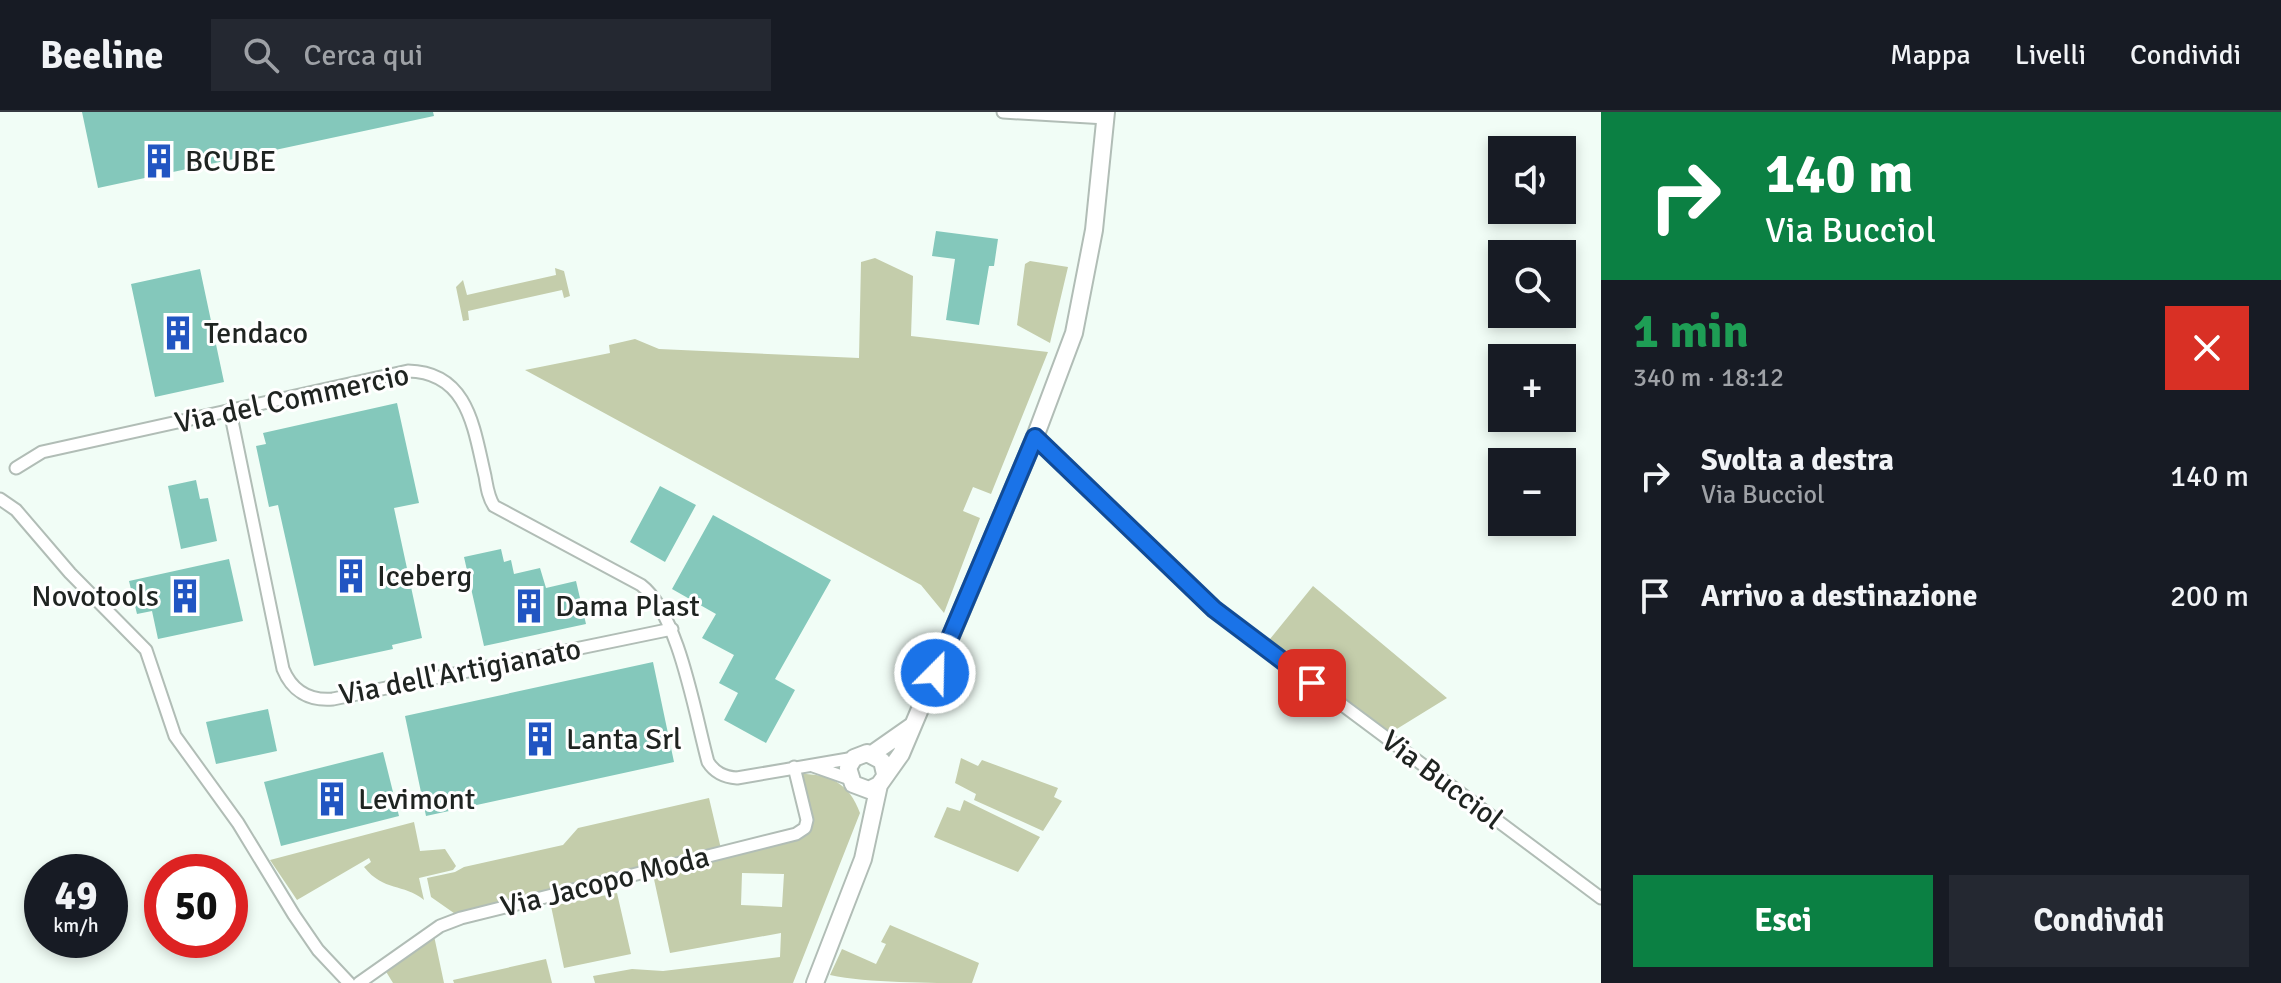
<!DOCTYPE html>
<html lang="it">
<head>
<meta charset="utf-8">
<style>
	:root { --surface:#171b24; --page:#242831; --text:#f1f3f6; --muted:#9ea1a6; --line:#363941; --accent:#0b8043 }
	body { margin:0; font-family:Signika,sans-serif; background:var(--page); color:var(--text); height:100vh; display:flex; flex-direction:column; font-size:30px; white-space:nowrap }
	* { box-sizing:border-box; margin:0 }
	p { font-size:26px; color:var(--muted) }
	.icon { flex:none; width:44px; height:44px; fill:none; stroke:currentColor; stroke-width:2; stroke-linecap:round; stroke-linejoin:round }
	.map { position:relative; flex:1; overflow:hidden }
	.sheet { display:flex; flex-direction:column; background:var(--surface); width:680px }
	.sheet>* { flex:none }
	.banner { background:#0b8043; color:#fff; overflow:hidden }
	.tools { position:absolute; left:1488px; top:24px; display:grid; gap:16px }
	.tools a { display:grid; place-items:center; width:88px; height:88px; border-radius:0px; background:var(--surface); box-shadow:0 4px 12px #0003; font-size:40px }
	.speed { position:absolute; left:24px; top:742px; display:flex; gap:16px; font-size:40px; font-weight:700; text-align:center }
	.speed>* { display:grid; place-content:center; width:104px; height:104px; border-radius:50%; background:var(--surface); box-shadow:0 4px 12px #0003; line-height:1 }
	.speed small { font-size:20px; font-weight:400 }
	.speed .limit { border:12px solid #d22; background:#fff; color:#111 }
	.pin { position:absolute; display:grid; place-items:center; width:68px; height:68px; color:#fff; margin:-34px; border-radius:16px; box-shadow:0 4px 12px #0006 }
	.me { position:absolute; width:88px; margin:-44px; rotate:23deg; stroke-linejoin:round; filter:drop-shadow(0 0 6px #0008) }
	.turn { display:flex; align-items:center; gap:28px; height:168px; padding:0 32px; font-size:36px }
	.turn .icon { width:104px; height:104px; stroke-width:2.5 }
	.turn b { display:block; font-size:56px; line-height:68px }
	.round { display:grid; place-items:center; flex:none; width:84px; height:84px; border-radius:0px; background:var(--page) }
	.overview { display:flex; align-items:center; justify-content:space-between; height:136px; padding:0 32px }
	h1 { font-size:48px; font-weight:700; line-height:60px; color:#1e9e55 }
	.button { display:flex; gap:16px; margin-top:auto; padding:16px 32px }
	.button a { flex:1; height:92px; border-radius:0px; background:var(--accent); color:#fff; font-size:32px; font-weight:700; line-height:92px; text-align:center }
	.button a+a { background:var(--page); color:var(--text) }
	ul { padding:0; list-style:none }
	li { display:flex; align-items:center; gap:24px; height:120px; padding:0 32px }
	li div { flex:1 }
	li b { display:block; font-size:30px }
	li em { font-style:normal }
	header { display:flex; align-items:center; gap:48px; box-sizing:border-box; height:112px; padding:0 40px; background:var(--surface); border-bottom:2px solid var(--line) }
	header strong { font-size:38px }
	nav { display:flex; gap:44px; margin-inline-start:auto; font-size:28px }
	.search { width:560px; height:72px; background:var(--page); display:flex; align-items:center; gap:20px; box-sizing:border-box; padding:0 28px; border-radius:0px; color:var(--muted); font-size:30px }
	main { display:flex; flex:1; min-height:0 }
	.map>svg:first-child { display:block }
</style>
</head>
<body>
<header>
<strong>Beeline</strong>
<div class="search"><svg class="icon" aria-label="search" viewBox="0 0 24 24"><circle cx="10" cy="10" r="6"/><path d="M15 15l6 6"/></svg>Cerca qui</div>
<nav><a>Mappa</a><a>Livelli</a><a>Condividi</a></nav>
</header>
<main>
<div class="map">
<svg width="1601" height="871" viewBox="0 0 1601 871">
	<rect width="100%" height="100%" fill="#f1fdf6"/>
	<!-- green -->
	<path fill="#c4cdab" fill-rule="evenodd" d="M 875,146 L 913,164 L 911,224 L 1048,240 L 991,382 L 973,375 L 963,399 L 980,406 L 944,501 L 921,473 L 525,258 L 610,241 L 609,233 L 635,227 L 659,237 L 859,246 L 861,150 Z
		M 1030,149 L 1068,155 L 1050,231 L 1017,213 L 1025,152 Z
		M 555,156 L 564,159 L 570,184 L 564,186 L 562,178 L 468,199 L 469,208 L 463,209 L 456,175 L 463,168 L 467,183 L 556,163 Z
		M 1313,474 L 1447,586 L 1387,623 L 1266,532 Z
		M 961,646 L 978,654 L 982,648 L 1058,676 L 1054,685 L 1062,689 L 1043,719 L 974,688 L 976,682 L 955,671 Z
		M 796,662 C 828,661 849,670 860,701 L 793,871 L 595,871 L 593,864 L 632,857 L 663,859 L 780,845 L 781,821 L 670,841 L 652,758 L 461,806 L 431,785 L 427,766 L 455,760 L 464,755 L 563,733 L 578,716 L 709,686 L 722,741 L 805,716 ZM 742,761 L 784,762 L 782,795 L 741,793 Z
		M 964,688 L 1040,725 L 1018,760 L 934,725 L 947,695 L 960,699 Z
		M 414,710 L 420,739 L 445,737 L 456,754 L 453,758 L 419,766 L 424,788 C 403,771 384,780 364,755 L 371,750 L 369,746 L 297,788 L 270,748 Z
		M 617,781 L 631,842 L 564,856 L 551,794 Z
		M 890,813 L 979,851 L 972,871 C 930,871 868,871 830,863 L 842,837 L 876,852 L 886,832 L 881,830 Z
		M 433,819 L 444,871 L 393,871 L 382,853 Z
		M 546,847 L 552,871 L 454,871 L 453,868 Z"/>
	<!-- building -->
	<path fill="#84c8bb" d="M 82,0 L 433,0 L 434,4 L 98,76 Z
		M 936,119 L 998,127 L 994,154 L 989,154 L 979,213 L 946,208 L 955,147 L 932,144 Z
		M 200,157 L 224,270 L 155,285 L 131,172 Z
		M 397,291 L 419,391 L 394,396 L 422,526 L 392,533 L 393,537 L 314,554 L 278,393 L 269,395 L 256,334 L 266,332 L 263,321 Z
		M 196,368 L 200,387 L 208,386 L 217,429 L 181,437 L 168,374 Z
		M 660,374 L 696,393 L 665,450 L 630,430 Z
		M 713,403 L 831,468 L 775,567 L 795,578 L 766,631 L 724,608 L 738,581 L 719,571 L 734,543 L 702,526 L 716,502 L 672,477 Z
		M 501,437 L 504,450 L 511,448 L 514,462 L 540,456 L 546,476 L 576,469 L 586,512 L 484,534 L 464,445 Z
		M 229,447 L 243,509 L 158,527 L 152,499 L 137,502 L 129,469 Z
		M 653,550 L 674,650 L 426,704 L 405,604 Z
		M 268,597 L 277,639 L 216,652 L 206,610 Z
		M 383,640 L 399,704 L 281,734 L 264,670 Z"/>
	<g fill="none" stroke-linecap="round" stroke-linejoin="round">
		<!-- minor casing -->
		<g stroke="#b1bdb6" stroke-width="15">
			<path id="minor" d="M 1003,0 L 1106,6
				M 230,299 L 283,557 C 292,579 309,589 333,587 L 672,517
				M 1035,325 L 1214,497 L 1601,786
				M 16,356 L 42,340 L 408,259 C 469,260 474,318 485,364 C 487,375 488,385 494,394 L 641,473 C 679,502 695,603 708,650 C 715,661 724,665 737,666 L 854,646
				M 0,387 L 16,398 L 70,461 L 146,538 L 175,624 L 238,711 L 294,803 L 318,838 L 349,871
				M 813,654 L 850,667
				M 359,871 L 440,814 L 461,806 L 796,722 L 805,716 L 807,708 L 794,655"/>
		</g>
		<!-- secondary casing -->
		<g stroke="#b1bdb6" stroke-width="20">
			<path id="secondary" d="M 872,642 L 912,614
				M 885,662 L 882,649 L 867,641 L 854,646 L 848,656 L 853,672 L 869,678 L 879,673 L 901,642 L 1035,325 L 1074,221 L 1094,118 L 1106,0
				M 815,871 L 863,747 L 879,673"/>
		</g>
		<!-- minor -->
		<use href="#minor" stroke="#fff" stroke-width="11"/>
		<!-- secondary -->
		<use href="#secondary" stroke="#fff" stroke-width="16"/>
	</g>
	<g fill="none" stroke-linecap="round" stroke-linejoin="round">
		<!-- route casing -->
		<g stroke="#114b97" stroke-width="20">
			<path id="route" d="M 935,561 L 1035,325 L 1214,497 L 1312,571"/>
		</g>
		<!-- route -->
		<use href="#route" stroke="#1a73e8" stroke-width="14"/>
	</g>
	<!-- icons -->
	<defs>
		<g id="building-bare" transform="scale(2.76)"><path d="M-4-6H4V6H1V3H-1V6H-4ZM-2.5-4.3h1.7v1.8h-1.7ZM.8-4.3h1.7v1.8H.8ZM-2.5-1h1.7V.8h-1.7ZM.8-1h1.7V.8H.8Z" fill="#2155c2" stroke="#fff" stroke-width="2.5" paint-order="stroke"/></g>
	</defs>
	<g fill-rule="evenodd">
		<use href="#building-bare" x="159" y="49"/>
		<use href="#building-bare" x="178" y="221"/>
		<use href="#building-bare" x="351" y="464"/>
		<use href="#building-bare" x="185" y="484"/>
		<use href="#building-bare" x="529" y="494"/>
		<use href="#building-bare" x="540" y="627"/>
		<use href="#building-bare" x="332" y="687"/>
	</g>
	<g text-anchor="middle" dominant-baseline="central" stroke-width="6" stroke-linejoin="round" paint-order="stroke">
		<!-- poi labels -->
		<g font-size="30" fill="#1f2421" stroke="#fff" text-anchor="start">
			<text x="185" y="49">BCUBE</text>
			<text x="204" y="221">Tendaco</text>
			<text x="377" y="464">Iceberg</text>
			<text x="159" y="484" text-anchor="end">Novotools</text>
			<text x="555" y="494">Dama Plast</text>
			<text x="566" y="627">Lanta Srl</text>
			<text x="358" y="687">Levimont</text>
		</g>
		<!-- street labels -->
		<g font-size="30" fill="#1f2421" stroke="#fff">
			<text transform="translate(292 287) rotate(-12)">Via del Commercio</text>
			<text transform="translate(460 560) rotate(-11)">Via dell'Artigianato</text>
			<text transform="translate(1442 668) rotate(37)">Via Bucciol</text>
			<text transform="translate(605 770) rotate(-14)">Via Jacopo Moda</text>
		</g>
	</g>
</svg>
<div class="tools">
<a><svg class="icon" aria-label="sound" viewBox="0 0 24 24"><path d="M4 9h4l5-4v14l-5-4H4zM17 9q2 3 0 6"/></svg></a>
<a><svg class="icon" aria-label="search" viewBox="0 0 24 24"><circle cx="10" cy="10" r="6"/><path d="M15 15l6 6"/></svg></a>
<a>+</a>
<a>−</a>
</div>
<div class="speed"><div>49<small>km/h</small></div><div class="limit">50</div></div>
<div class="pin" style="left:1312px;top:571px;background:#d93025"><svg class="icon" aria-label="arrive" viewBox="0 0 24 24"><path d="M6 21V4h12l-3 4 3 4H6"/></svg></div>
<svg class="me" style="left:935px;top:561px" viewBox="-20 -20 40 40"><circle r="17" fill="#1a73e8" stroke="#fff" stroke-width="3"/><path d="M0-11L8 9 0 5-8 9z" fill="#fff"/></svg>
</div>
<section class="sheet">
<div class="banner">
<div class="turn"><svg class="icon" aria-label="right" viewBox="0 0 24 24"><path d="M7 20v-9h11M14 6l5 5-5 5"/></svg><div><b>140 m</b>Via Bucciol</div></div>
</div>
<div class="overview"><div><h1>1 min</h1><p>340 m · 18:12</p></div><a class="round" style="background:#d93025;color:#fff"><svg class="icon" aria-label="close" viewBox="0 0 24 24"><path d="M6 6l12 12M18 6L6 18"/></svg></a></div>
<ul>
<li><svg class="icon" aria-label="right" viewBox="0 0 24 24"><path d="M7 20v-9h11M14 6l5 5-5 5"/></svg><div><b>Svolta a destra</b><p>Via Bucciol</p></div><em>140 m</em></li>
<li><svg class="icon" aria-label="arrive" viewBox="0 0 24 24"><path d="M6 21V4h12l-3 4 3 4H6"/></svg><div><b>Arrivo a destinazione</b></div><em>200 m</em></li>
</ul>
<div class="button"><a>Esci</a><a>Condividi</a></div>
</section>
</main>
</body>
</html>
